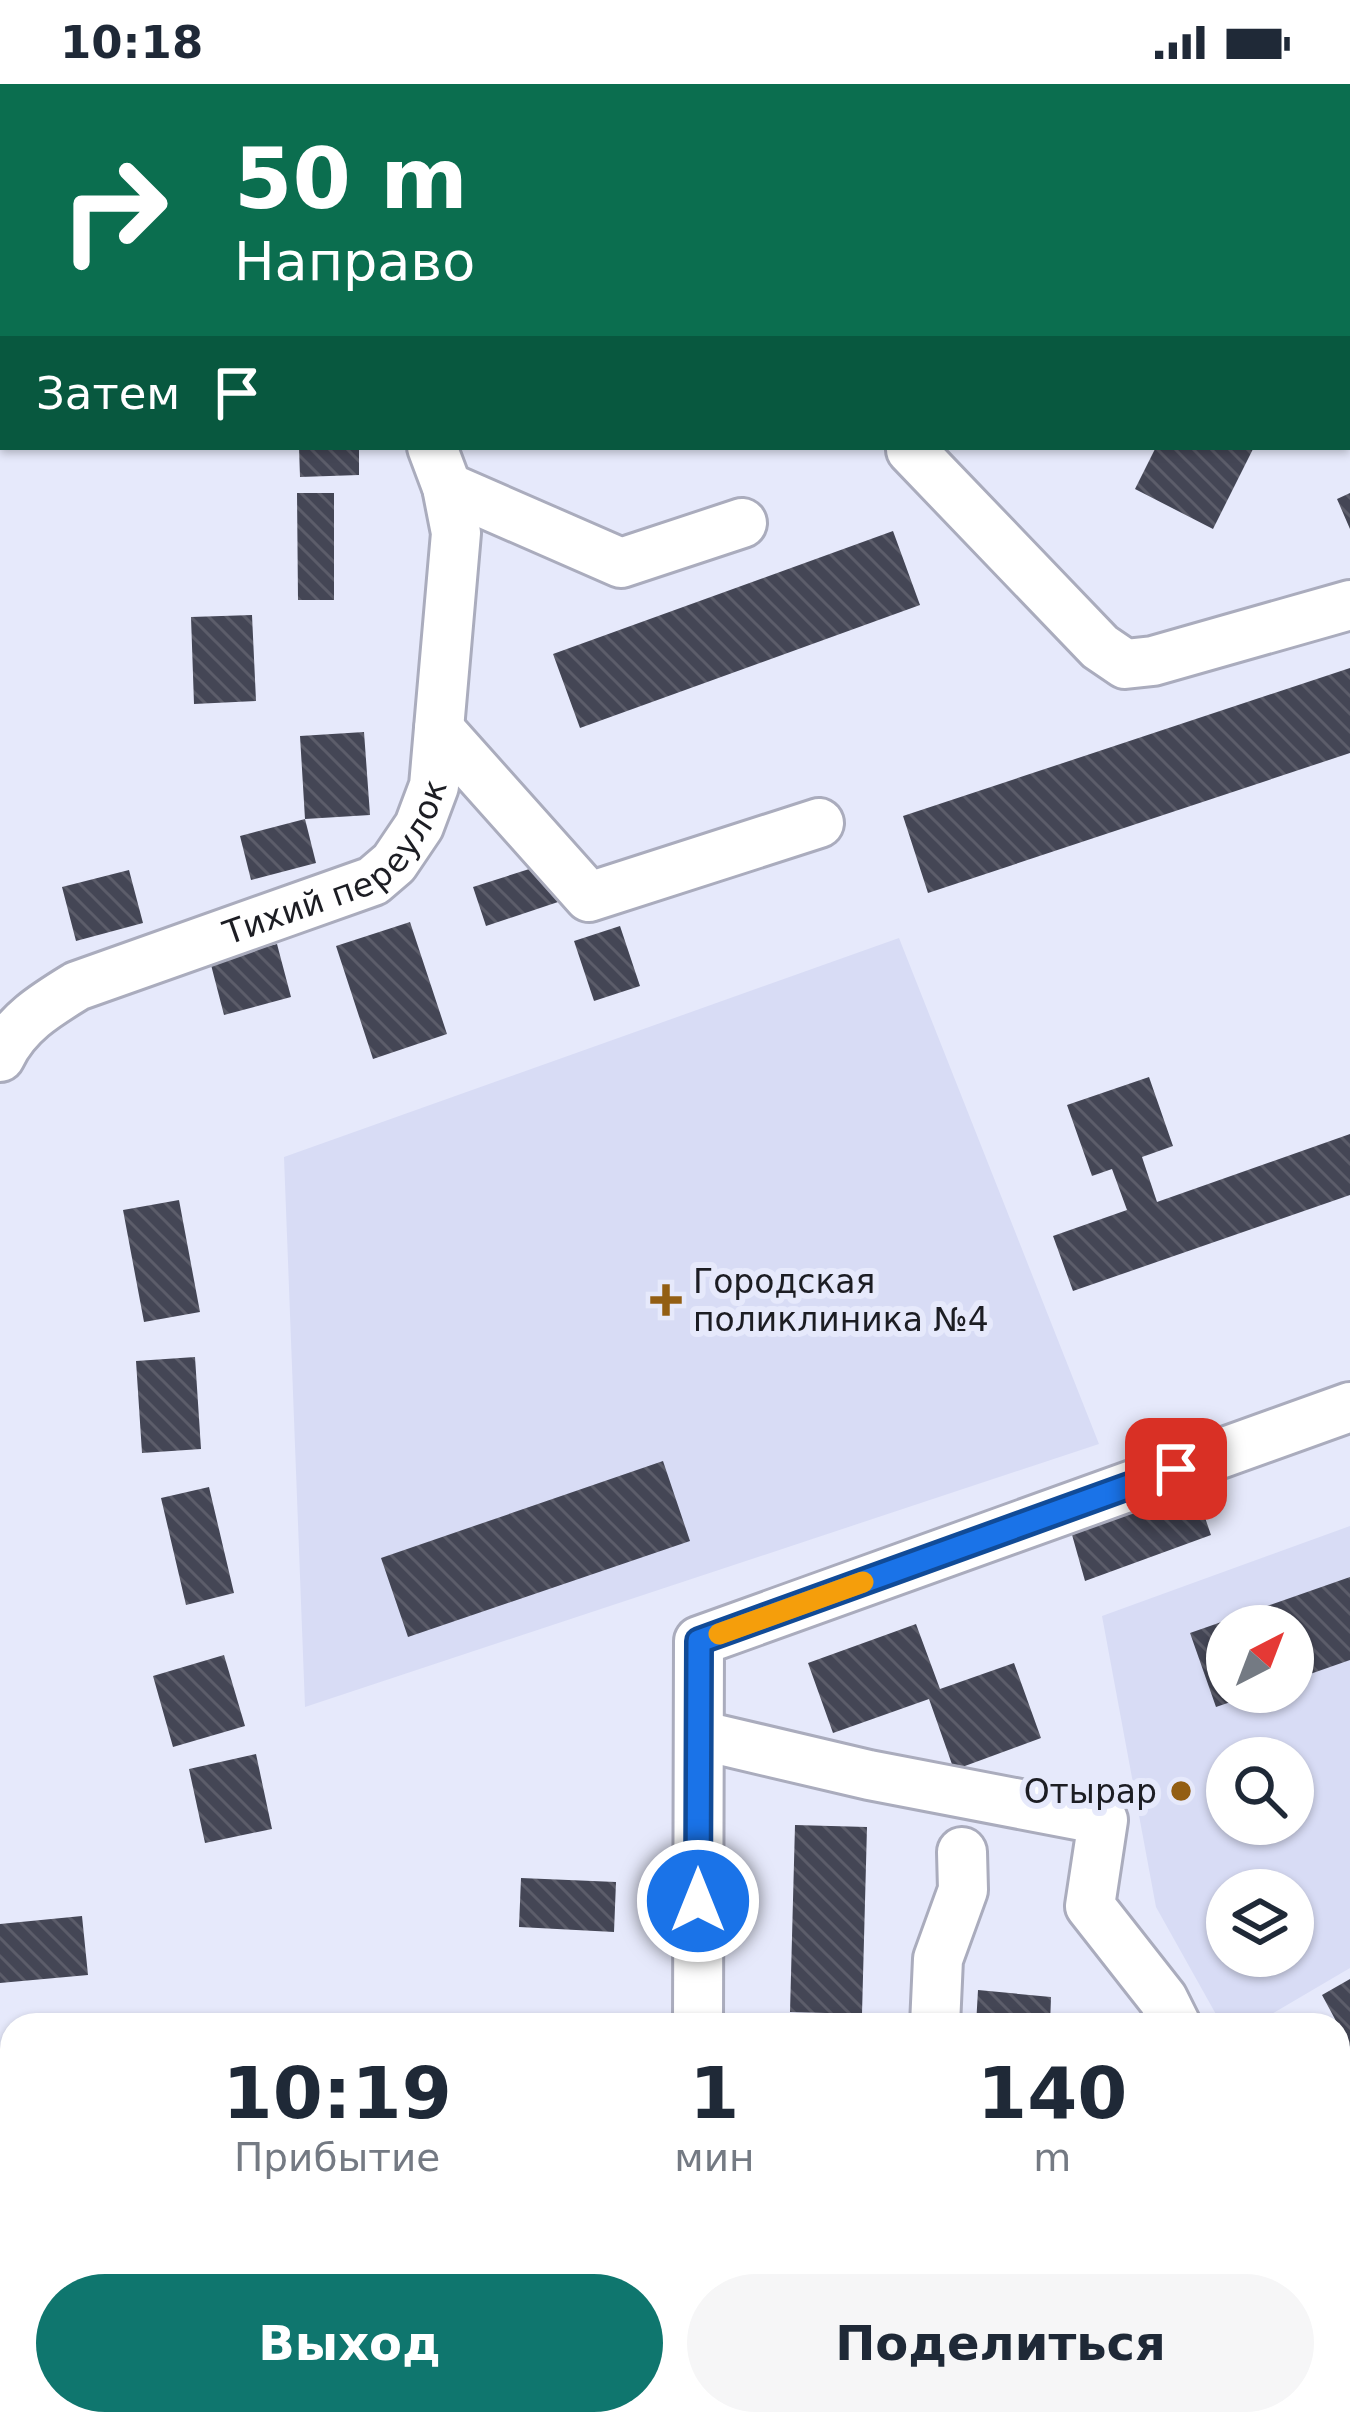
<!DOCTYPE html>
<html lang="ru">
<head>
<meta charset="utf-8">
<style>
	:root { --surface:#fff; --page:#f6f6f7; --text:#1f2937; --muted:#747a83; --accent:#0f766e }
	body { margin:0; font-family:"DejaVu Sans",sans-serif; background:var(--page); color:var(--text); height:100vh; display:flex; flex-direction:column; font-size:45px; white-space:nowrap }
	* { box-sizing:border-box; margin:0 }
	p { font-size:39px; color:var(--muted) }
	.icon { flex:none; width:66px; height:66px; fill:none; stroke:currentColor; stroke-width:2; stroke-linecap:round; stroke-linejoin:round }
	.map { position:relative; flex:1; overflow:hidden }
	.panel { position:absolute; left:0px; top:1929px; width:1350px; height:423px; display:flex; flex-direction:column; background:var(--surface); border-radius:36px 36px 0 0; box-shadow:0 3px 9px #0004 }
	.panel>* { flex:none }
	.banner { position:absolute; left:0px; top:0px; width:1350px; height:366px; box-shadow:0 3px 9px #0004; background:#0b6e4f; color:#fff; overflow:hidden }
	.needle { width:78px; rotate:42deg }
	.fabs { position:absolute; left:1206px; top:1521px; display:grid; gap:24px }
	.fabs a { display:grid; place-items:center; width:108px; height:108px; border-radius:50%; background:var(--surface); box-shadow:0 3px 9px #0004; font-size:60px }
	.pin { position:absolute; display:grid; place-items:center; width:102px; height:102px; color:#fff; margin:-51px; border-radius:24px; box-shadow:0 6px 18px #0006 }
	.me { position:absolute; width:132px; margin:-66px; rotate:0deg; stroke-linejoin:round; filter:drop-shadow(0 0 9px #0008) }
	.turn { display:flex; align-items:center; gap:42px; height:252px; padding:0 36px; font-size:54px }
	.turn .icon { width:156px; height:156px; stroke-width:2.5 }
	.turn b { display:block; font-size:84px; line-height:102px }
	.then { display:flex; align-items:center; height:114px; padding:0 36px; background:#0003; gap:24px; font-size:45px }
	.eta { display:flex; justify-content:space-evenly; align-items:center; height:204px; text-align:center }
	.eta b { font-size:72px; font-weight:700; line-height:84px }
	.primary-button { display:flex; gap:24px; margin-top:auto; padding:24px 36px }
	.primary-button a { flex:1; height:138px; border-radius:72px; background:var(--accent); color:#fff; font-size:48px; font-weight:700; line-height:138px; text-align:center }
	.primary-button a+a { background:var(--page); color:var(--text) }
	.status { display:flex; justify-content:space-between; align-items:center; height:84px; padding:0 60px; background:var(--surface); direction:ltr }
	.status svg { height:33px; fill:currentColor }
	.map>svg:first-child { display:block }
</style>
</head>
<body>
<div class="status"><b>10:18</b><svg viewBox="0 0 49 12"><path d="M0 12V9h3v3zM5 12V6h3v6zM10 12V3h3v9zM15 12V0h3v12zM26 1h20v11H26zM47 4h2v5h-2z"/></svg></div>
<div class="map">
<svg width="1350" height="2350" viewBox="0 0 1350 2350">
	<defs>
		<pattern id="building-back-hatch" width="6" height="6" patternUnits="userSpaceOnUse" patternTransform="scale(3)"><rect width="6" height="6" fill="#444655"/><path d="M-1 5l2 2M0 0l6 6M5-1l2 2" fill="none" stroke="#5c5d6a"/></pattern>
	</defs>
	<rect width="100%" height="100%" fill="#e6e9fb"/>
	<!-- built -->
	<path fill="#d8dcf5" fill-rule="evenodd" d="M 899,854 L 1099,1360 L 305,1623 L 284,1073 Z
		M 1350,1442 L 1350,1884 L 1253,1941 L 1222,1941 L 1156,1823 L 1102,1532 ZM 1227,1542 L 1293,1542 L 1293,1608 L 1227,1608 ZM 1227,1674 L 1293,1674 L 1293,1740 L 1227,1740 ZM 1227,1806 L 1293,1806 L 1293,1872 L 1227,1872 Z"/>
	<!-- building -->
	<path fill="url(#building-back-hatch)" d="M 299,363 L 359,363 L 359,391 L 300,393 Z
		M 1156,363 L 1254,363 L 1213,445 L 1135,405 Z
		M 297,409 L 334,409 L 334,516 L 298,516 Z
		M 1350,409 L 1350,445 L 1337,415 Z
		M 893,447 L 920,521 L 580,644 L 553,570 Z
		M 252,531 L 256,617 L 194,620 L 191,533 Z
		M 1350,584 L 1350,669 L 928,809 L 903,732 Z
		M 364,648 L 370,731 L 305,735 L 300,652 Z
		M 305,735 L 316,779 L 251,796 L 240,752 Z
		M 545,780 L 558,818 L 486,842 L 473,803 Z
		M 129,786 L 143,839 L 76,857 L 62,803 Z
		M 410,838 L 447,950 L 373,975 L 336,862 Z
		M 620,842 L 640,902 L 594,917 L 574,857 Z
		M 277,860 L 291,913 L 224,931 L 210,877 Z
		M 1149,993 L 1173,1062 L 1142,1073 L 1157,1118 L 1350,1050 L 1350,1111 L 1073,1207 L 1053,1152 L 1127,1126 L 1112,1085 L 1092,1092 L 1067,1021 Z
		M 179,1116 L 200,1228 L 144,1238 L 123,1126 Z
		M 195,1273 L 201,1365 L 142,1369 L 136,1277 Z
		M 663,1377 L 690,1457 L 408,1553 L 381,1474 Z
		M 1193,1399 L 1211,1451 L 1085,1497 L 1069,1440 Z
		M 209,1403 L 234,1509 L 186,1521 L 161,1414 Z
		M 1350,1493 L 1350,1576 L 1293,1596 L 1293,1542 L 1227,1542 L 1227,1608 L 1257,1609 L 1216,1623 L 1190,1549 Z
		M 916,1540 L 940,1605 L 1014,1579 L 1041,1654 L 954,1686 L 929,1615 L 833,1649 L 808,1579 Z
		M 224,1571 L 245,1642 L 173,1663 L 153,1592 Z
		M 256,1670 L 272,1745 L 205,1759 L 189,1685 Z
		M 795,1741 L 867,1743 L 862,1930 L 790,1928 Z
		M 521,1794 L 616,1798 L 614,1848 L 519,1843 Z
		M 82,1832 L 88,1891 L 0,1899 L 0,1840 Z
		M 1350,1895 L 1350,1963 L 1322,1911 Z
		M 978,1906 L 1051,1913 L 1050,1941 L 976,1941 Z
		M 254,2340 L 313,2340 L 312,2350 L 252,2350 Z
		M 330,2340 L 399,2340 L 398,2350 L 329,2347 Z
		M 530,2340 L 607,2340 L 607,2350 L 529,2350 Z
		M 769,2340 L 844,2340 L 843,2350 L 769,2350 Z"/>
	<g fill="none" stroke-linecap="round" stroke-linejoin="round">
		<!-- minor casing -->
		<g stroke="#aaacbd" stroke-width="54">
			<g id="minor">
				<path d="M 236,0 L 236,3"/>
				<path d="M 906,0 L 910,3"/>
				<path d="M 302,3 L 305,0"/>
				<path d="M 417,3 L 419,0"/>
				<path d="M 700,3 L 702,0"/>
				<path d="M 1259,3 L 1260,0"/>
				<path d="M 911,366 L 1100,563 L 1125,580 L 1153,577 L 1350,521"/>
				<path d="M 447,403 L 621,479 L 742,439"/>
				<path d="M 439,645 L 589,813 L 819,739"/>
				<path id="s1" d="M 0,973 C 16,939 46,921 77,902 L 373,797 L 394,779 L 419,742 L 434,702 L 456,449 L 447,403 L 432,363"/>
				<path d="M 699,1651 L 869,1691 L 1103,1736 L 1090,1822 L 1163,1915 L 1176,1941"/>
				<path d="M 698,1941 L 699,1557 L 1350,1323"/>
				<path d="M 935,1941 L 938,1875 L 963,1806 L 962,1768"/>
				<path d="M 0,2131 L 12,2132"/>
				<path d="M 1338,2227 L 1349,2245"/>
				<path d="M 475,2350 L 476,2340"/>
				<path d="M 693,2350 L 693,2340"/>
			</g>
		</g>
		<!-- minor -->
		<use href="#minor" stroke="#fff" stroke-width="48"/>
	</g>
	<g fill="none" stroke-linecap="round" stroke-linejoin="round">
		<!-- route casing -->
		<g stroke="#114b97" stroke-width="30">
			<path id="route" d="M 698,1817 L 699,1557 L 1176,1385"/>
		</g>
		<!-- route -->
		<use href="#route" stroke="#1a73e8" stroke-width="21"/>
		<!-- slow -->
		<path stroke="#f59e0b" stroke-width="21" d="M 719,1550 L 863,1498"/>
	</g>
	<!-- markers -->
	<g fill="#935e13" stroke="#e6e9fb" stroke-width="4.5">
		<path d="M660 1198h12v12h12v12h-12v12h-12v-12h-12v-12h12z"/>
		<circle cx="1181" cy="1707" r="12"/>
	</g>
	<g text-anchor="middle" dominant-baseline="central" stroke-width="12" stroke-linejoin="round" paint-order="stroke">
		<!-- street labels -->
		<g font-size="33" fill="#1c1d23" stroke="#e6e9fb">
			<text stroke="none"><textPath href="#s1" startOffset="402">Тихий переулок</textPath></text>
		</g>
		<!-- poi labels -->
		<g font-size="33" fill="#1c1d23" stroke="#e6e9fb" text-anchor="start">
			<text x="693" y="1197">Городская<tspan x="693" dy="38">поликлиника №4</tspan></text>
			<text x="1157" y="1707" text-anchor="end">Отырар</text>
		</g>
	</g>
</svg>
<div class="fabs">
<a><svg class="needle" viewBox="-14 -14 28 28"><path d="M0-13l5 13h-10z" fill="#e53935"/><path d="M0 13l5-13h-10z" fill="#747a83"/></svg></a>
<a><svg class="icon" aria-label="search" viewBox="0 0 24 24"><circle cx="10" cy="10" r="6"/><path d="M15 15l6 6"/></svg></a>
<a><svg class="icon" aria-label="layers" viewBox="0 0 24 24"><path d="M12 4l9 5-9 5-9-5zM3 14l9 5 9-5"/></svg></a>
</div>
<div class="pin" style="left:1176px;top:1385px;background:#d93025"><svg class="icon" aria-label="arrive" viewBox="0 0 24 24"><path d="M6 21V4h12l-3 4 3 4H6"/></svg></div>
<svg class="me" style="left:698px;top:1817px" viewBox="-20 -20 40 40"><circle r="17" fill="#1a73e8" stroke="#fff" stroke-width="3"/><path d="M0-11L8 9 0 5-8 9z" fill="#fff"/></svg>
<div class="banner">
<div class="turn"><svg class="icon" aria-label="right" viewBox="0 0 24 24"><path d="M7 20v-9h11M14 6l5 5-5 5"/></svg><div><b>50 m</b>Направо</div></div>
<div class="then">Затем<svg class="icon" aria-label="arrive" viewBox="0 0 24 24"><path d="M6 21V4h12l-3 4 3 4H6"/></svg></div>
</div>
<section class="panel">
<div class="eta">
<div><b>10:19</b><p>Прибытие</p></div>
<div><b>1</b><p>мин</p></div>
<div><b>140</b><p>m</p></div>
</div>
<div class="primary-button"><a>Выход</a><a>Поделиться</a></div>
</section>
</div>
</body>
</html>
